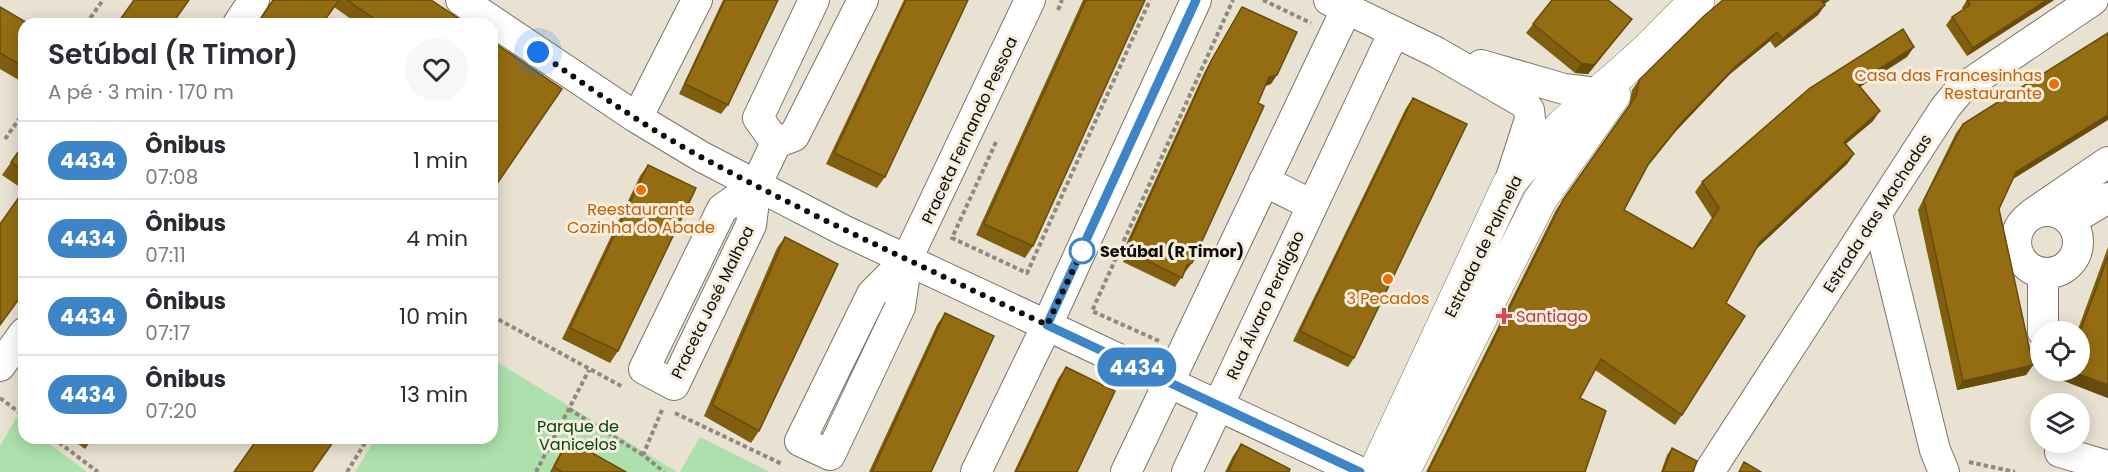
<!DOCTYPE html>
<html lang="pt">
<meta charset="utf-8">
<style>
:root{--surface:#fff;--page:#f7f7f7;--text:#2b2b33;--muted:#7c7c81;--line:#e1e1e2}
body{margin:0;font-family:Poppins,sans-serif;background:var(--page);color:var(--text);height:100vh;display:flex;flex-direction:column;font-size:22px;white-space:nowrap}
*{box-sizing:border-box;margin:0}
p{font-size:20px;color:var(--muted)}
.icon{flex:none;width:33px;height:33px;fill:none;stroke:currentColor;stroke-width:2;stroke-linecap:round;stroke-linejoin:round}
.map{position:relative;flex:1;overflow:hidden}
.side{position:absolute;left:18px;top:18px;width:480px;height:426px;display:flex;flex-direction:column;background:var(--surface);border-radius:18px;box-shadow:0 3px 15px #0003}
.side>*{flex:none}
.badge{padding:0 12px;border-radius:20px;font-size:21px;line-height:39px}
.tools{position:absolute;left:2030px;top:321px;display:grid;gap:12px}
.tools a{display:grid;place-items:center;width:60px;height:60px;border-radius:50%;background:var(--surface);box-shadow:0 3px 15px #0003;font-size:30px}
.you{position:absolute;width:30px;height:30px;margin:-15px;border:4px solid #fff;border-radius:50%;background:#1a73e8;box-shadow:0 0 0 9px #1a73e833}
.map>.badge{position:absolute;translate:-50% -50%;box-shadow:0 0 0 3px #fff}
.round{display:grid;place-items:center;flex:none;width:63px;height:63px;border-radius:32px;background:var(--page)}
.overview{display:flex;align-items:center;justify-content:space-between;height:102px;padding:0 30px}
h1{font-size:28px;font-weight:600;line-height:45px}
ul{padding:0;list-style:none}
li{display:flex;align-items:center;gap:18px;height:78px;padding:0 30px;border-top:2px solid var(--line)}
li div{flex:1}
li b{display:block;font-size:22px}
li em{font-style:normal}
li .badge{min-width:66px;font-weight:700;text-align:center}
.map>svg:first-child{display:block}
</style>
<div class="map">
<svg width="2108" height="472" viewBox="0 0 2108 472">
<rect width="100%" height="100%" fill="#e9e1d1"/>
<!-- green -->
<path fill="#ade0ac" d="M492,359l185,113h-322l21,-34h116z
M16,418l8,6v14h18l45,34h-87v-26z
M700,437l70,35h-90z"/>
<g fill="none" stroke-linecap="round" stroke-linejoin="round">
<defs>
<path id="minor" d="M461,0l176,118 65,39 141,73 517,242
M814,0l-56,118 18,25 18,-7 69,-136
M1329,0l107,52 88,51 5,7 1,9 -20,62
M238,24l16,-24
M1481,65l83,24 33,4
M637,118l60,-118
M1264,181l48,24
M756,185l-34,24 -78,160 30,16 77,-160 5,-40 20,-42
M2016 242a31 31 0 1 1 62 0a31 31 0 1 1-62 0Z
M1877,214l58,236 9,22
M2032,214l76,-52
M2070,221l38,-23
M907,259l-35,35 -72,147 30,14 70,-148 7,-48 123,-259
M2043,332v-59
M0,366l24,-33
M2060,452l48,14
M976,472l71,-147 149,-325
M1126,472l221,-464
M1187,472l207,-440
M1709,472l236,-364 15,-18 133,-90"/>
<path id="tertiary" d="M1375,472l134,-288c37,-49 84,-85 129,-126 21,-18 38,-40 60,-58
M1403,472l137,-272 74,-105"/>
</defs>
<!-- minor casing -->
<use href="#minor" stroke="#7c7567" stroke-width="32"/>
<!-- tertiary casing -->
<use href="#tertiary" stroke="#7c7567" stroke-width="34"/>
<!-- path -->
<path stroke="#8f897e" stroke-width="4" stroke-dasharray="4.5 3" stroke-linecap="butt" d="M1263,0l48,23
M1058,10l4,-10
M86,24l17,-24
M5,139l19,-27
M996,142l-44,96 75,35 123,-273
M492,316l131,71
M1159,341l-67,-30 141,-311
M0,398l24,18
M569,409l74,46
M662,410l-19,45 21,17
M675,413l107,51
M53,438l45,34
M1969,462l46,10
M347,472l21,-34
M536,472l53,-102"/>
<!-- minor -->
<use href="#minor" stroke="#fff" stroke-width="30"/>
<!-- tertiary -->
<use href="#tertiary" stroke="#fff" stroke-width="33"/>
</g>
<!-- wall -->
<path fill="#7f5e0f" d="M273,0h158l36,24h-109l-24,-17z
M723,0h55l-50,105 -7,9 -42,-20z
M904,0h64l-83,177 -8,11 -51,-24z
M1083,0h62l-112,246 -8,12 -49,-23z
M1967,0h87l-87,56 -21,-31 6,-8 11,-7 -1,-2z
M1824,4l1,1 -7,10 -43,33 -5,-7 -40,33 -55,58 -28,35 -23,43 68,39 20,-31 -17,-26 7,-10 205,-125 -47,30 13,34 -27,23 8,10 -7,10 -91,85 -30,54 -44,112 -7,10 -80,-55 -15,28 5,74h-159l130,-262 73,-104 3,-16 7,-10z
M0,7l24,17v59l-24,-14z
M1242,7l29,77 -6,2 -80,186 -10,15 -52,-25 3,-7 -4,-2 83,-182 31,-54z
M1632,19l-44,55 -13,-1 -49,-40 7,-9z
M1413,98l-59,260 -6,9 -55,-26 113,-233z
M1963,124l50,56 -14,29 34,156 -7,10 -69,15 -39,-180 38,-77z
M24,144v148v-102l-22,-15z
M648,165l-30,186 -8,12 -48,-24 78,-163z
M785,237l-26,194 -8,12 -47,-27 73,-168z
M2108,247v151l-49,-19 4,-9h16v-38h-2z
M945,313l-14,159h-62l68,-147z
M1066,367l11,105h-63l44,-93z
M70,438h23l-8,11z
M569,440l57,32h-76l12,-23z
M1241,444l48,28h-64l8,-16z
M1672,448l21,24h-32l6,-17z"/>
<!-- shaded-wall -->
<path fill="#684c0d" d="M1824,0h6l-15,11 7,-10z
M2047,0h7l-87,56 6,-8z
M1825,5l-7,10 -43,33 7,-9z
M1632,19l-44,55 -13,-1 6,-10z
M1777,32l-7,9 -40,33 -55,58 -32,41 39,-51 55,-57z
M1914,47l-7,10 -57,36 7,-10z
M1277,75l-6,9 -9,3 7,-10z
M1880,111l-7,10 -36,30 7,-9z
M2108,115v5l-98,61 6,-9z
M1854,154l-7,10 -94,88 7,-10z
M1192,263l-7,9 -5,2 7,-9z
M2033,365l-7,10 -69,15 6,-9z
M2066,370h2l40,15v13l-49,-19z"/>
<!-- building -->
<path fill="#946d12" stroke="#684c0d" stroke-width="1.5" d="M134,0h55l-17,24h-55z
M273,0h66l-17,24h-65z
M347,0h84l36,24h-85z
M725,0h53l-50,105 -43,-21z
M906,0h62l-83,177 -51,-24z
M1086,0h59l-112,246 -49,-22z
M1552,0h56l24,19 -38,46 -13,-2 -48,-39z
M1723,0h101l-2,1 3,4 -43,34 -5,-7 -40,33 -55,57 -33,41 -25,47 69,39 26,-41 -17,-26 108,-94 93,-59 11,18 -57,36 23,28 -36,31 10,12 -94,88 -34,61 19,13 -63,99 -81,-56 -21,39 26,13 -21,61h-157l135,-272 73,-104 3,-16 65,-64z
M1967,0h80l-74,48 -21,-31 18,-12z
M0,7l29,17h-5v43l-24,-14z
M1242,7l55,25 -20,43 -8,2 -11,26 6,3 -72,157 -5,2 -5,13 -52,-26 3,-6 -4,-3 82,-182z
M2108,33v82l-92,57 -17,37 34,156 -70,16 -39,-181 39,-76z
M492,41l70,48 -70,102z
M1413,98l54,26 -113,234 -54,-27z
M24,144v27l-13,-9z
M648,165l48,23 -78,163 -48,-23z
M24,190v102l-24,33v-101z
M785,237l53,27 -79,167 -47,-26z
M2108,256v129l-40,-15h11v-35z
M945,313l49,23 -63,136h-59z
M1066,367l49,24 -38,81h-61z
M258,438h78l-24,34h-78z
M569,440l57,32h-64l-8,-5z
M1241,444l49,25 -1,3h-61z
M1672,448l25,13 -4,11h-30z
M1744,462l17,10h-22z"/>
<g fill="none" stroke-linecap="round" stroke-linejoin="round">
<defs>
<path id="line" d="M1196,0l-149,325 313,147"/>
</defs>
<!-- line casing -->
<use href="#line" stroke="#fff" stroke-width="14"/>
<!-- line -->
<use href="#line" stroke="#3d85c6" stroke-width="9"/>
<!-- walk -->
<path stroke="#0f0d08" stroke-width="6" stroke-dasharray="0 10.8" d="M538,52c53,37 107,75 165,106 112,60 229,113 344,167l35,-74"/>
</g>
<!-- markers -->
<g fill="#e8710a" stroke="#f6eede" stroke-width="2">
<circle cx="2054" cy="84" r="6"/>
<circle cx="641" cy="190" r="6"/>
<circle cx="1388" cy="279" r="6"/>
</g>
<circle fill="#fff" stroke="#3d85c6" stroke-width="3" cx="1082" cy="251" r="12"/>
<path fill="#e0444e" stroke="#f6eede" stroke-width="2" d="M1501 307h6v6h6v6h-6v6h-6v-6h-6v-6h6z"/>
<g text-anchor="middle" stroke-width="6" stroke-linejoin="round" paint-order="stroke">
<!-- food labels -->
<g font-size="16" fill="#c56008" stroke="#f6eede">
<text x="2042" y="81" text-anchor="end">Casa das Francesinhas<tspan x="2042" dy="18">Restaurante</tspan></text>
<text x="641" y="215">Reestaurante<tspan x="641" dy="18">Cozinha do Abade</tspan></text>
<text x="1388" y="304">3 Pecados</text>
</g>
<!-- street labels -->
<g font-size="16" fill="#0f0d08" stroke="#f6eede">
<text transform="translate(969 130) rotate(-65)" y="6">Praceta Fernando Pessoa</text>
<text transform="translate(1877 213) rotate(-57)" y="6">Estrada das Machadas</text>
<text transform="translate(1483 246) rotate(-64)" y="6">Estrada de Palmela</text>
<text transform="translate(712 302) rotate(-64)" y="6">Praceta José Malhoa</text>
<text transform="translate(1265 305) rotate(-65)" y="6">Rua Álvaro Perdigão</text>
</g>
<!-- stop labels -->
<g font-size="16" font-weight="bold" fill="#0f0d08" stroke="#f6eede" text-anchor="start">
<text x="1100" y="257">Setúbal (R Timor)</text>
</g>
<!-- health labels -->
<g font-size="16" fill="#be3a42" stroke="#f6eede" text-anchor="start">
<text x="1516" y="322">Santiago</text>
</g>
<!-- park labels -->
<g font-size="16" fill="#01480b" stroke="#f6eede">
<text x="578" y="432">Parque de<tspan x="578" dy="18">Vanicelos</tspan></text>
</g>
</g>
</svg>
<div class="tools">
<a><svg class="icon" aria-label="locate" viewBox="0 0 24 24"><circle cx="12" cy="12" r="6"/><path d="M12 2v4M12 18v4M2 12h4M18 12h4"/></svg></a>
<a><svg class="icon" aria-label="layers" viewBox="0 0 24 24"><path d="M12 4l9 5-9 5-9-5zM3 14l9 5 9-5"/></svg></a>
</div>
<div class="you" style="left:538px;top:52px"></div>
<b class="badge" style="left:1137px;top:367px;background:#3d85c6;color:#fff">4434</b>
<section class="side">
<div class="overview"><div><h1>Setúbal (R Timor)</h1><p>A pé · 3 min · 170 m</p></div><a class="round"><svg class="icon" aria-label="heart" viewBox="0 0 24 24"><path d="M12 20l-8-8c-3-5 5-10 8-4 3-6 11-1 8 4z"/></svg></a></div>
<ul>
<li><span class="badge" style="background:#3d85c6;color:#fff">4434</span><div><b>Ônibus</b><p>07:08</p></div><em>1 min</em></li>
<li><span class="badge" style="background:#3d85c6;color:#fff">4434</span><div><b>Ônibus</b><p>07:11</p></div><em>4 min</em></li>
<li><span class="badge" style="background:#3d85c6;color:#fff">4434</span><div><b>Ônibus</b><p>07:17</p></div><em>10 min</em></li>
<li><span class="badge" style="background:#3d85c6;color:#fff">4434</span><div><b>Ônibus</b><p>07:20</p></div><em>13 min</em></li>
</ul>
</section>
</div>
